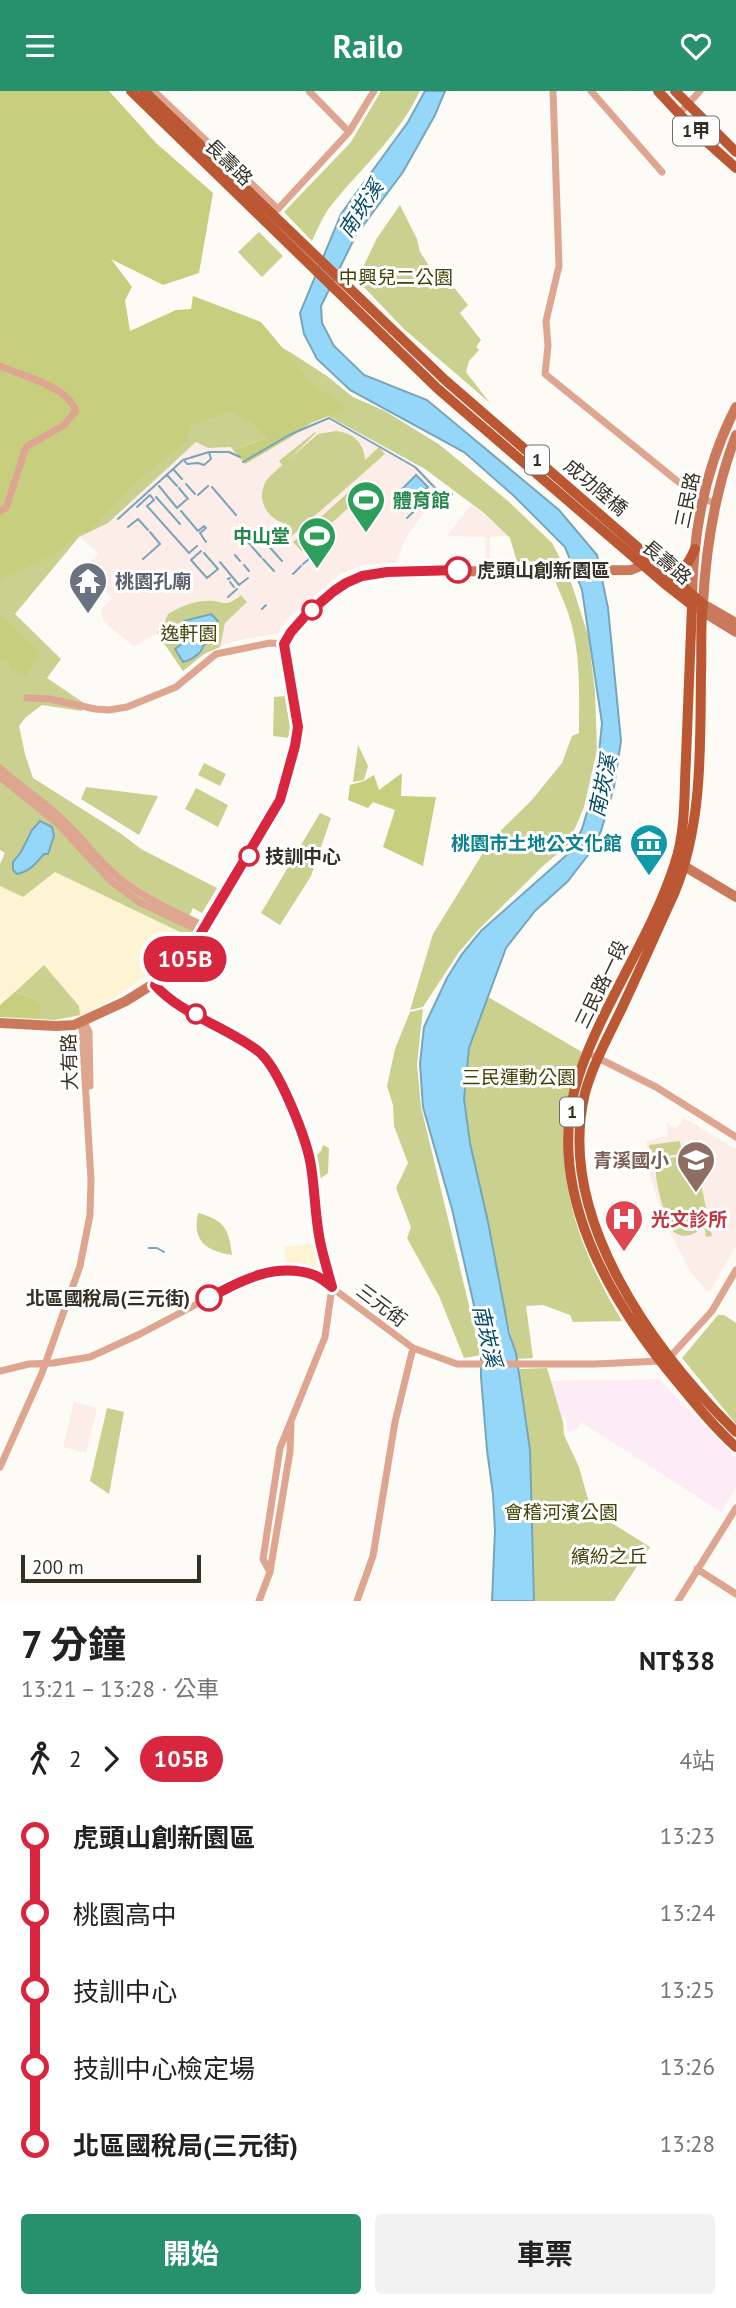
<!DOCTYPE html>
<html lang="zh-TW">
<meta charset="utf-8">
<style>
:root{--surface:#fff;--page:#f2f2f2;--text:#222;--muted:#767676;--accent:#27906d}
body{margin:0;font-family:"PT Sans","Noto Sans TC",sans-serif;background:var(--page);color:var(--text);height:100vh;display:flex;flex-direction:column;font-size:26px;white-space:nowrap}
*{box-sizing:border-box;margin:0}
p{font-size:23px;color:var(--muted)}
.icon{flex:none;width:38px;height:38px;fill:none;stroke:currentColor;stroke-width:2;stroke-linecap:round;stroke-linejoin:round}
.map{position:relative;height:1510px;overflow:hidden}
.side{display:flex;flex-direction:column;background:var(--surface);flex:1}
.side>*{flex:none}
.badge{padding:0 14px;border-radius:23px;font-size:24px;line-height:46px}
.scale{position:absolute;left:21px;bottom:18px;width:180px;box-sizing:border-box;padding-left:7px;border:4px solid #343024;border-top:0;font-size:19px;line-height:24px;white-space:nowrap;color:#343024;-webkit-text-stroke:5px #fff;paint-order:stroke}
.map>.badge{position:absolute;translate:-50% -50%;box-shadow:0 0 0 4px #fff}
.legs{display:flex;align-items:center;gap:10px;height:77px;padding:0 21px;font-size:23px}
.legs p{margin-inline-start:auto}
.head{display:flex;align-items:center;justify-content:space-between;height:119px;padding:0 21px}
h1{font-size:38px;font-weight:700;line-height:52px}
.action{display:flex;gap:14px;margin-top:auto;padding:14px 21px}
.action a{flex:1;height:80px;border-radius:7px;background:var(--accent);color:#fff;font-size:28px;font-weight:700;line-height:80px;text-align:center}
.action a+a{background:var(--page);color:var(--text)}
ul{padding:0 21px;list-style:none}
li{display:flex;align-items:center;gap:24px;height:77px;font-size:26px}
li i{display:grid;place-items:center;width:10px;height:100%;margin:0 9px;background:currentColor}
li i::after{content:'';width:18px;height:18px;margin:-9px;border:5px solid;border-radius:50%;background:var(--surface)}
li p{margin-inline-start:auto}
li:first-child i{background:linear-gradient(#0000 50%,currentColor 0)}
li:last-child i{background:linear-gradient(currentColor 50%,#0000 0)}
header{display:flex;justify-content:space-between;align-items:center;height:91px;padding:0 21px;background:var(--accent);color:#fff;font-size:32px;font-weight:700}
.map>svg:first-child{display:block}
</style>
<header><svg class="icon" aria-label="menu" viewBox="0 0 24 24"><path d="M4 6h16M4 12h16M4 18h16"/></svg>Railo<svg class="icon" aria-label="heart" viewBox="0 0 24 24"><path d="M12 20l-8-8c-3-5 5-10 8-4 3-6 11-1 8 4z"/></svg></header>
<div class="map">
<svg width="736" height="1510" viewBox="0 0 736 1510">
<rect width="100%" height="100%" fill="#fdfbf5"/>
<!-- commercial -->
<path fill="#fdebf6" d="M659,1288l77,79v29l-15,25 -140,-90 -3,6 -10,4 -2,-14 -6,-1 -10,-36z"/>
<!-- built -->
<path fill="#fef4d4" d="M55,781l126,60 -19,25 5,3 -11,9 -41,28 -35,19 -25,4 -55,-3v-131l23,11z
M316,1152l12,35 -11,-8 -30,-4 -3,-19z"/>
<!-- education -->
<path fill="#fdede9" d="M328,325l89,50 24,24 -33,44 -13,29 -31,2 -24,9 -52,44 -11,16 -33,5 -32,10 -29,22 -26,-38 -23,14 -31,-26 -2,-11 11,-12 -30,-26 16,-19 -19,-17 29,-13 88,-81 12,6 23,-1 2,2 57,-17z
M472,413l36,32 -18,1v25h-4l-1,-25 -38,-1z
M684,1027l52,31v97l-26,45h-3l-17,-20 -13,-24 -15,-32 -13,-42 -3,-32 22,-5 -2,-14 10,7z
M74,1311l23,6 -11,45 -23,-6z"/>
<!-- green -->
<path fill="#cad08d" d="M381,0h39c-23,48 -62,79 -93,120 -6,9 -10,20 -15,30l-28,-29 67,-70z
M400,114l17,34 3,13 10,15 22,18 16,20 -8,8 21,27 -5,7 3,3 -10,11 -3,11 24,31 -86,-74 -47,-49 20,-42z
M259,141l24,24 -21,21 -24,-25z
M271,251l19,10 37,24 26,21 32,14 55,34 68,56 44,42 9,17 -44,2 -7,-24 -26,-25 -59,-44 -97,-53 -95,34 -2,-3 -23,1 -12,-6 -88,81 -29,14 -64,77 46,45 -14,19 37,25 -2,8 -40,-6 -16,12 -7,9 6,28 8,24 87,55 21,16 76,39 -15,25 -9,-5 -8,16 10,8 -13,21 -10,10 -10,-7 18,-24 -125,-60 -32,25 -23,-11v-22l5,-11 -5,-3v-493z
M336,340c17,2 28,11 29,29l14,-13 6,7 -100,88 -7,-8 9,-10c-19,-4 -32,-24 -21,-43 4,-6 11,-11 16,-16l-3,-4 36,-29 1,1 -28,27 30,-26z
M351,399l7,9 -57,52 -8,-9z
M554,487l16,1 18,56 7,56 2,59 -13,57 -16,38 -24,20 -65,64 -20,23 -36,55 -13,3 23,-76 58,-94 40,-39 31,-38 10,-27 7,-3c0,-38 2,-78 -9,-114 -4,-14 -11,-28 -16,-41z
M241,504l6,7 -22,21 -5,24 -16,7 -21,17 -26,-38 7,-9 4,-10c9,-6 26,-13 37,-13 18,-2 19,9 36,-6z
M286,605l5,35 -2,7 -16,-2 1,-39z
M358,654l10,21 -4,14 -11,2z
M204,672l22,11 -6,12 -22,-11z
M86,696l72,9 -19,39 -58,-36z
M196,697l32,17 -10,22 -33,-18z
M320,722l11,5 -20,58 -31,49 -19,-12z
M44,874l35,41 1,9 -25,5 -15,-1 -5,-20 -20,-7z
M488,906l94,55c-38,97 -12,183 40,269l-49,1 -3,-7 -27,-10 -17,1 7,52 -16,1 -16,-64 -13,-73 -18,-79 -6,-44 5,-52z
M423,918l-6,55 4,43 60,248 -17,3 -25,-62 -32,-58 4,-11 -15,-39 12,-25 -14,-37 -1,-21 -6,-19 8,-37 15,-37z
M680,1050l2,13 -31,4 -2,-13z
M323,1054l6,3 -1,25 -11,8 -4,-22 8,-8z
M694,1060l18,85 -6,1 -2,-12c-7,9 -20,15 -30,7 -7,-5 -19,-51 -18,-60 1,-6 4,-10 9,-14l12,-1 14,10 -2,-14z
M198,1122c26,7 31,15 34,42 -26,-4 -40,-14 -34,-42z
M718,1224h6l12,8v101l-54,-66z
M547,1277l16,54 1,13 15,32 12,43 59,37 -36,54h-80l-4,-151 -11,-81z
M107,1317l17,4 -15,82 -19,-13z"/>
<!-- forest -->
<path fill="#c7ce7d" d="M0,0h109l47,52 57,50 -14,80 -36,12 -52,-26 21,28 -7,13 5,31 46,-21 15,-1 2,-13 68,26 53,64 34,22 -37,15 -20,14 -46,27 -12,-14 34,-12 -12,-14 -25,-13 -41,15 -1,14 -45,36 -55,56 -11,1 -18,19 -58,27 -1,17z
M0,524l41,38 -16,23 -15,-7v-8l-10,-2z
M402,682l-1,23 35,1 -13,69 -40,-19 12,-37 -22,-8 -5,6 -20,-8 2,-15 14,-4 10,-6 5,15z
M15,901l20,7 6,6 -2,8 1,6 -40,-2v-12z"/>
<!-- water -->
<path fill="#94d7f9" stroke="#77a5b9" stroke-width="2" d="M425,0h20l-10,24 -32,57 -47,63 -35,71 1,17 12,23 30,29 63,25 132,110 38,45 11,53 13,133 -7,46 -13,44 -13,24 -20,26 -33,30 -29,37 -37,100 -5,51 6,44 18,79 21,111 7,20 14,97 4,151h-42l3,-71 -2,-36 -6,-44 -6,-73v-41l-29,-127 -29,-102 -3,-43 4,-37 23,-49 15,-24 19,-23 89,-79 12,-23 14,-47 6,-59 -20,-133 -17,-43 -51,-51 -50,-44 -114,-62 -33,-31 -13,-25 -4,-21 41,-99 67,-92z
M416,384l12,12 -17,16 -11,-12z
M211,523l7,7 -7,11 3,5 -11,9c-1,8 -14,15 -20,16l-8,-13 7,-5 -2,-4 3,-5 -2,-3 3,-11z
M40,730l12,6 2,9 -6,18h-4c-8,9 -13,17 -27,20l-4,-4v-8l8,-10 11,-22z"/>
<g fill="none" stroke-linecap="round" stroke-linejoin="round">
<!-- stream -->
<path stroke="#77a5b9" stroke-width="2" d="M184,369l3,4 11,-1 6,2 7,-6 -2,-7
M243,371l46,-27 40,-17 86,49 22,23 -3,2 18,2
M173,378l9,10
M167,384l10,11
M186,393l9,10
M159,395l18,22 9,-8
M212,396l24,28
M179,397l9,11
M198,404l10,-9
M156,406l24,27
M137,416l13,-12 4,5 -7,6 42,47 8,-7
M181,420l17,20 6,-5 2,2 -6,5 6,9
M407,427l27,-26
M118,428l65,-59 26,-8h20l11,5
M128,436l10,-8 10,11
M257,442l25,28
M255,444l-8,6 14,16
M201,460l-10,9 16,18 11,-9 -14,-16
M235,464l5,6
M143,468l17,-15 -10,-12
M263,468l11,12
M220,471l19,23 9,-7
M303,473l22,-18
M244,474l5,6
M293,483l8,-8
M228,488l2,-1
M230,491l4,5
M228,506l9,-8
M262,518l4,-4
M149,1157h8l7,4"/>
<!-- street -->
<path stroke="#dea591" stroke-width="7" d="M154,0l124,118 71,-77 25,-41
M309,0l40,41
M553,0l6,175 -13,55 2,25 -3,28 152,123 18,6
M591,0l71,81
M679,23l21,-23
M0,275c23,10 67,20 76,45l-12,14 -38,22 -20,61 -6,3
M27,607l23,1 45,10 14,1 18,-3 49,-20 40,-33 54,-11 14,1
M0,677c20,19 43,32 62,51 20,18 35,41 56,58 26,22 58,35 88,50
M0,686l58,47 54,58 27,20 64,30
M155,894l6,7 31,20 66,39 9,10 16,29 23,56 5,19 9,77 12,45 -7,50 -45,111 -17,111 7,13
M84,931l5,10 1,54
M594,965l62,31 80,50
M0,1280l29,-7 24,-1 37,-6 50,-23 97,-51 41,-13 37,5 98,73 44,16h138l65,-3 9,-3 43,-47 24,-41
M0,1376l42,-94 38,-107 10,-51 1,-35 -9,-151 2,-7
M697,1478l39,25
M259,1510l11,-29 20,-120 1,-28
M357,1510l16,-45 22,-134 18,-74
M678,1510l58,-93"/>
<!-- secondary -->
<path stroke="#cb795d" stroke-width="10" d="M736,316c-31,60 -44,130 -44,198l44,27
M736,344c-21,55 -30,110 -33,169l33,19
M679,772l57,34
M0,932l56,3 18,-1 52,-24 40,-25 22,-21 92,-155c7,-23 18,-49 18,-73 0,-26 -12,-53 -13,-79 -1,-18 45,-56 61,-65 12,-7 26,-9 41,-11l244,-2 12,-5 5,-5"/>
<!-- primary -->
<path stroke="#bc5733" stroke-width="10" d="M131,0l307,298 227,195 27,21c-2,51 -4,102 -6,153 -2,34 0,73 -11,105 -23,73 -72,140 -96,212 -38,112 31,227 100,309 18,22 36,44 57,63
M144,0l301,289 258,224c-3,22 -1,46 -2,69 -1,75 2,151 -27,221 -18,39 -35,78 -53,116 -13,27 -28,54 -36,83 -30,124 68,257 151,339
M658,0l41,44 37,33
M675,0l61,61
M667,480c16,4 22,-9 28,-22"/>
</g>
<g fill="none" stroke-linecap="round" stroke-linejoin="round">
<defs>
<path id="line-1" d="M209,1207c32,-18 67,-36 105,-23 6,2 13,8 18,12 -4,-15 -9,-31 -12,-46 -5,-25 -5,-50 -9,-75 -4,-26 -32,-99 -53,-115 -31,-24 -78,-37 -103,-66l33,-30 92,-155 15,-54 3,-19 -14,-83 7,-12 15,-17 28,-24 12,-8 16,-7 25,-4 71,-2"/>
</defs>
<!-- line-1 casing -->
<use href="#line-1" stroke="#fff" stroke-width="16"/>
<!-- line-1 -->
<use href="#line-1" stroke="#d7263d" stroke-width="10"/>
</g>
<!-- icons -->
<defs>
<symbol id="stadium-pin" viewBox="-11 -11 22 30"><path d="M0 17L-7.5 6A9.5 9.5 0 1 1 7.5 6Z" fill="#2e9e5b" stroke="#fff"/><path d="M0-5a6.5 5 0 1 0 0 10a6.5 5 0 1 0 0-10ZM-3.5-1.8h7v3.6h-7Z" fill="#fff"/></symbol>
<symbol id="temple-pin" viewBox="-11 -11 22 30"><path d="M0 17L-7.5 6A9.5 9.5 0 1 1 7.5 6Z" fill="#6b7280" stroke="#fff"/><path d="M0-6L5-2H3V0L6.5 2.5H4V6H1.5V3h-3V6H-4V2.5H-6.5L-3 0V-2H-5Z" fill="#fff"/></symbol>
<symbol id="museum-pin" viewBox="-11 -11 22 30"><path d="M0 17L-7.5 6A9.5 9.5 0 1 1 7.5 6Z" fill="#0f9aa8" stroke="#fff"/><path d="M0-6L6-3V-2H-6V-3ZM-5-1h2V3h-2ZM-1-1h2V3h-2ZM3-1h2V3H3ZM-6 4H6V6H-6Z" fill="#fff"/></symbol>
<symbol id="school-pin" viewBox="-11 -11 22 30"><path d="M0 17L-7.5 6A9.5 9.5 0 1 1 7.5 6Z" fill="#8d6e63" stroke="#fff"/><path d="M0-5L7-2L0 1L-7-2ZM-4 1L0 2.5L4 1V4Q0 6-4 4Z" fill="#fff"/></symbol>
<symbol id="hospital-pin" viewBox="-11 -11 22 30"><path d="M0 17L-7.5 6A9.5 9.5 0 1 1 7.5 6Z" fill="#e0444e" stroke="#fff"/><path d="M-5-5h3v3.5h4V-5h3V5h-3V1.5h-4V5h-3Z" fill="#fff"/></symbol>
</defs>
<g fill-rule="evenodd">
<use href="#stadium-pin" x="344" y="387" width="44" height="60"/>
<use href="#stadium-pin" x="295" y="423" width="44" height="60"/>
<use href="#temple-pin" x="66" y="468" width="44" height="60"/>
<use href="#museum-pin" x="627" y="730" width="44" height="60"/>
<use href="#school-pin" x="674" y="1047" width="44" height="60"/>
<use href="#hospital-pin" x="602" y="1106" width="44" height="60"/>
</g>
<!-- markers -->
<g fill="#fff" stroke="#d7263d" stroke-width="3.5">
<circle cx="458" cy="479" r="12"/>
<circle cx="312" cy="519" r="9"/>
<circle cx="249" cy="765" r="9"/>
<circle cx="196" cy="923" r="9"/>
<circle cx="209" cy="1207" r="12"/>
</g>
<g text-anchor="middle" stroke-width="6" stroke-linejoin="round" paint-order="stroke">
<!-- shield labels -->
<g fill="#fff" stroke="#716e66" stroke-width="2">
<rect x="673" y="25.5" width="46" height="29" rx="5"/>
<rect x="525" y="354.5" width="24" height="29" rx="5"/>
<rect x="560" y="1006.5" width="24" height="29" rx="5"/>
</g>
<g font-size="18" font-weight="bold" fill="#343024">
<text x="696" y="46">1甲</text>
<text x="537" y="375">1</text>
<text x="572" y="1027">1</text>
</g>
<!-- street labels -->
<g font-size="19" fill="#343024" stroke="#fff">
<text transform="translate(229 71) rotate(44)" y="7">長壽路</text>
<text transform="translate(596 396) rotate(40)" y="7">成功陸橋</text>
<text transform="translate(687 409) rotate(-78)" y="7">三民路</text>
<text transform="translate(667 471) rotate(40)" y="7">長壽路</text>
<text transform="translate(601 893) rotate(-64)" y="7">三民路一段</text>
<text transform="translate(69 971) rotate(-92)" y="7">大有路</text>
<text transform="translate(382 1214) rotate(37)" y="7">三元街</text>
</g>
<!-- park labels -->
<g font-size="19" fill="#404303" stroke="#fff">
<text x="396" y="193">中興兒二公園</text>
<text x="189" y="549">逸軒園</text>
<text x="519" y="993">三民運動公園</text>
<text x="561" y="1428">會稽河濱公園</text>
<text x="609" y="1472">繽紛之丘</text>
</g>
<!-- leisure labels -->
<g font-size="19" font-weight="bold" fill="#27864d" stroke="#fff" text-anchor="start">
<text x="393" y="416">體育館</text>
<text x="290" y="452" text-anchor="end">中山堂</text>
</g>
<!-- stop labels -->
<g font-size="19" font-weight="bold" fill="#343024" stroke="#fff" text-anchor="start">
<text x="477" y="486">虎頭山創新園區</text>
<text x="265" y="772">技訓中心</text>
<text x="190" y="1214" text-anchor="end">北區國稅局(三元街)</text>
</g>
<!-- worship labels -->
<g font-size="19" font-weight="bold" fill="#5b616d" stroke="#fff" text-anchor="start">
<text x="115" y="497">桃園孔廟</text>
</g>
<!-- culture labels -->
<g font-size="19" font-weight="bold" fill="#0d838f" stroke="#fff" text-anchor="end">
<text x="622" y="759">桃園市土地公文化館</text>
</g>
<!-- education labels -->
<g font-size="19" font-weight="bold" fill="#785e54" stroke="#fff" text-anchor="end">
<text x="669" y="1076">青溪國小</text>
</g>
<!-- health labels -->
<g font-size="19" font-weight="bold" fill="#be3a42" stroke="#fff" text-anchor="start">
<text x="651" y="1135">光文診所</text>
</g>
<!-- water labels -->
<g font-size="21" font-style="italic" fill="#004c68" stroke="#fff">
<text transform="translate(361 118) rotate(-57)" y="7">南崁溪</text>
<text transform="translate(603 695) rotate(-78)" y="7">南崁溪</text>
<text transform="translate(487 1245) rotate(77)" y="7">南崁溪</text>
</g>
</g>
</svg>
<div class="scale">200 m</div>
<b class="badge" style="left:185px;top:868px;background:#d7263d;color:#fff">105B</b>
</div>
<section class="side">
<div class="head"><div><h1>7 分鐘</h1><p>13:21 – 13:28 · 公車</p></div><b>NT$38</b></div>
<div class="legs"><svg class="icon" aria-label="walk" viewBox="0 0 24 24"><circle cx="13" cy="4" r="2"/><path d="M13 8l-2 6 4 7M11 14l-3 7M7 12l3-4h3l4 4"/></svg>2<svg class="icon" aria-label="forward" viewBox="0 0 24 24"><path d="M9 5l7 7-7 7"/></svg><b class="badge" style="background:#d7263d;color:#fff">105B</b><p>4站</p></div>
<ul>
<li><i style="color:#d7263d"></i><b>虎頭山創新園區</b><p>13:23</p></li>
<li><i style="color:#d7263d"></i><span>桃園高中</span><p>13:24</p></li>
<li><i style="color:#d7263d"></i><span>技訓中心</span><p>13:25</p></li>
<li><i style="color:#d7263d"></i><span>技訓中心檢定場</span><p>13:26</p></li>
<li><i style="color:#d7263d"></i><b>北區國稅局(三元街)</b><p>13:28</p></li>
</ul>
<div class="action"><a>開始</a><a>車票</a></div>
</section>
